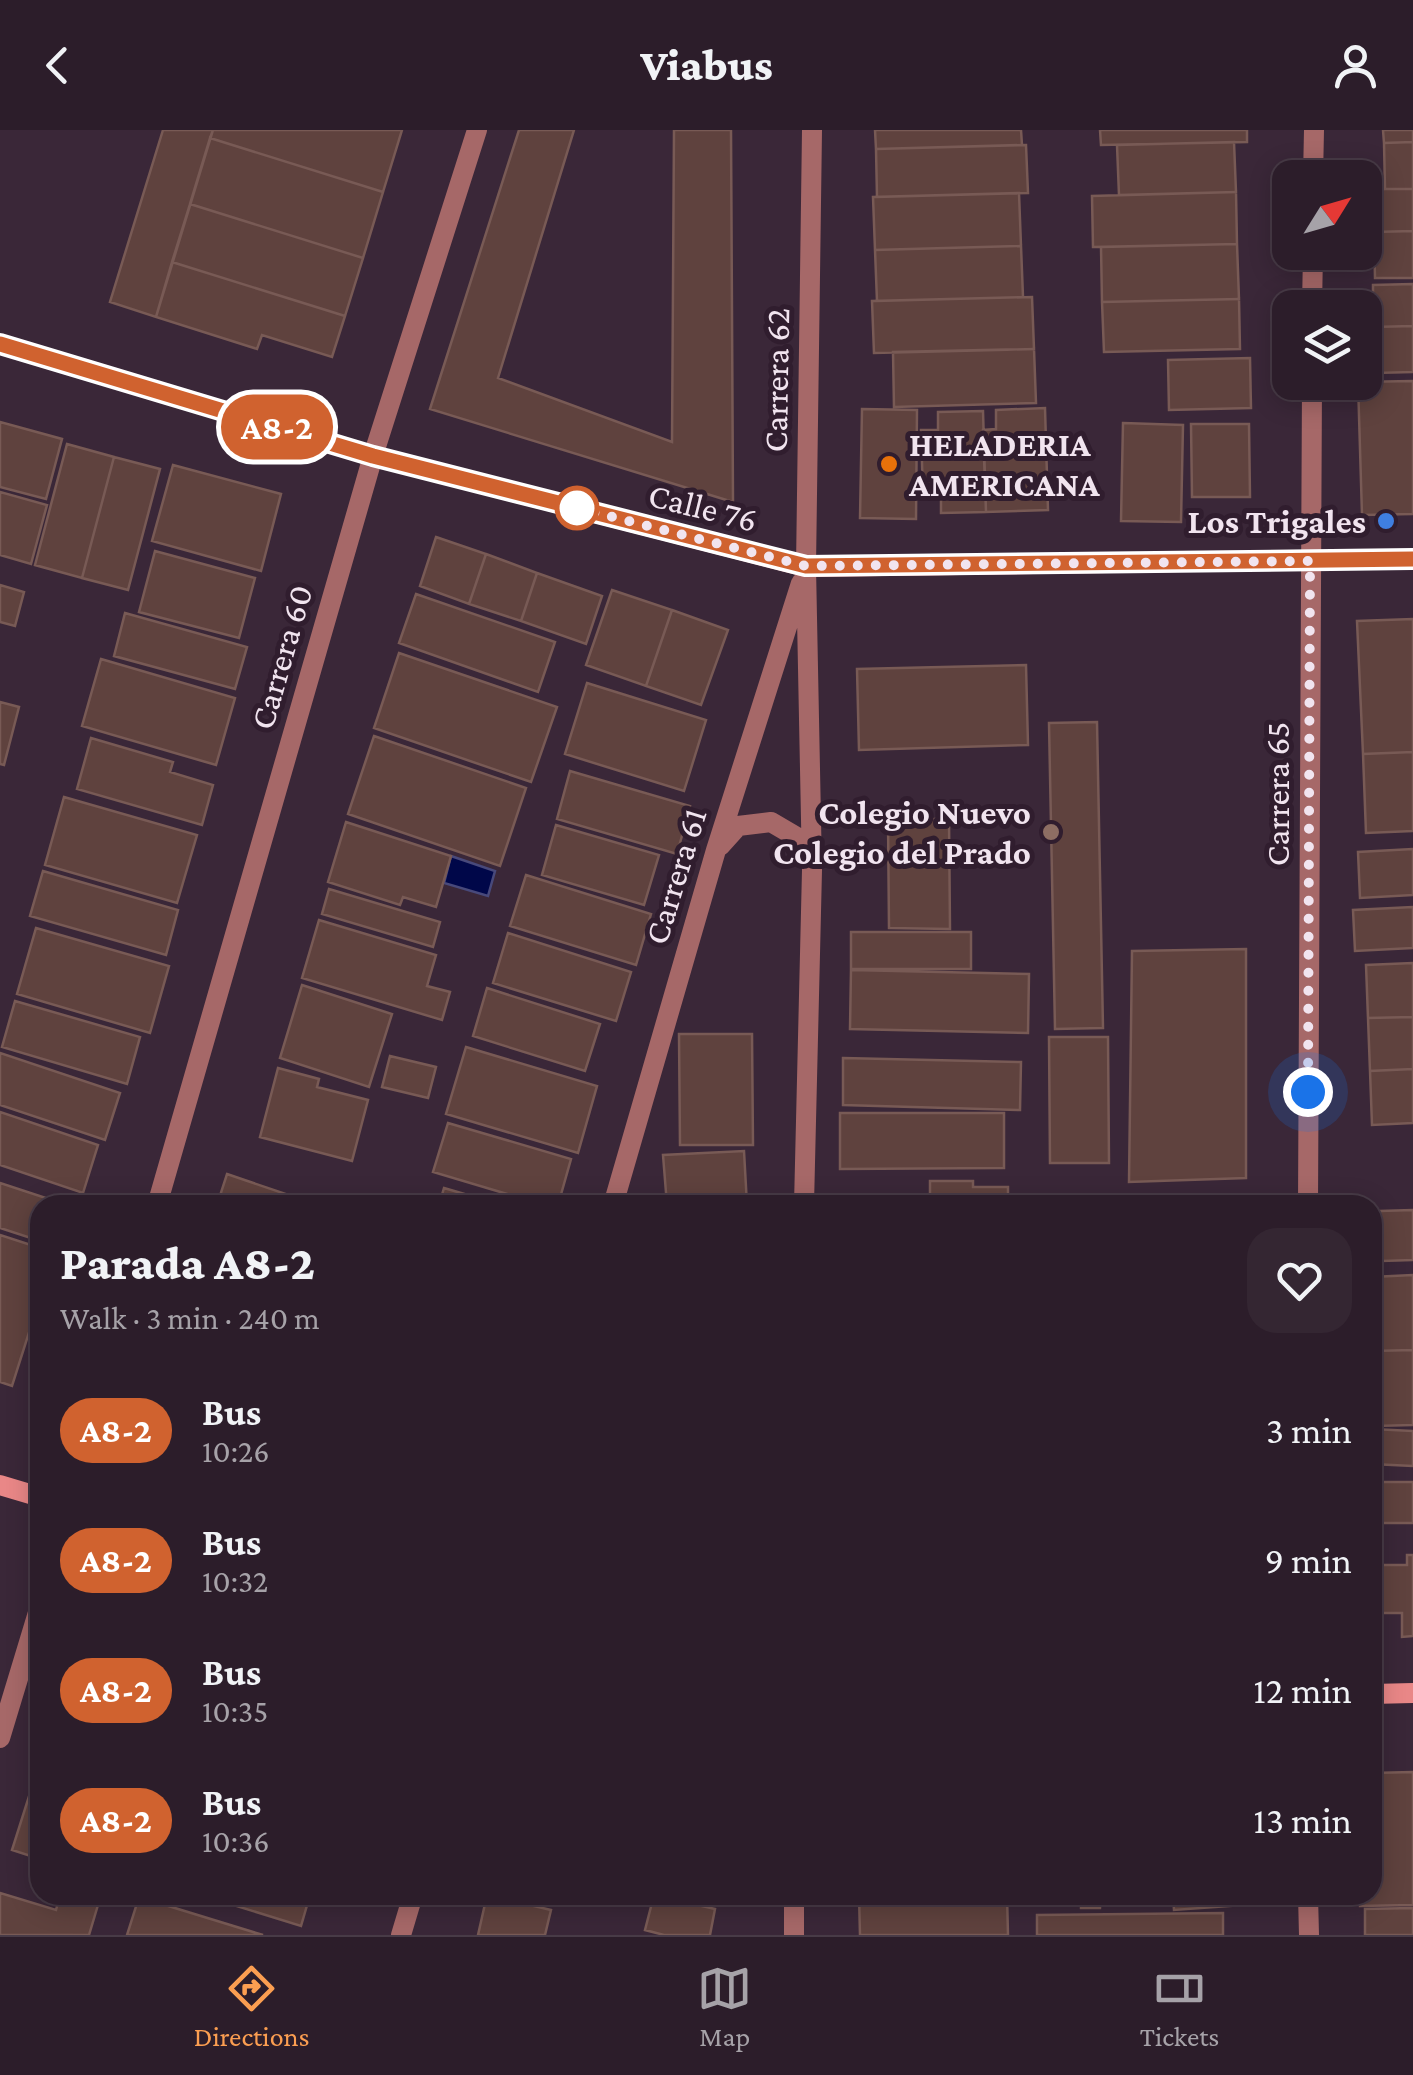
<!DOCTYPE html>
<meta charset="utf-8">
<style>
:root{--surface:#2c1d2a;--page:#342632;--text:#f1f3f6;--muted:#a6a2a8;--line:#483b47;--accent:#fb9e51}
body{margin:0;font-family:"Crimson Pro",serif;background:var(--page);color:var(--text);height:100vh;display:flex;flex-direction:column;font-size:38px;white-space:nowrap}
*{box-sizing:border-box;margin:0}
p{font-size:32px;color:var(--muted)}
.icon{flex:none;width:55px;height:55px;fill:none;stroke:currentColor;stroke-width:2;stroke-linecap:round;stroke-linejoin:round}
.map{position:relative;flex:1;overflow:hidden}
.side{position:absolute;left:30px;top:1065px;width:1352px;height:710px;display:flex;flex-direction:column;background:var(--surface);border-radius:30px;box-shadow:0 5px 25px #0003,0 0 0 2px var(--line)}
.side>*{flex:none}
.badge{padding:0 20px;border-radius:32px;font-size:35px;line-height:65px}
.needle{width:65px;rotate:53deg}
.controls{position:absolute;left:1272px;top:30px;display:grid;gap:20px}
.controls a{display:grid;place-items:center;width:110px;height:110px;border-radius:20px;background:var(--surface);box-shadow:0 5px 25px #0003,0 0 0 2px var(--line);font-size:50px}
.you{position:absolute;width:50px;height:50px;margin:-25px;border:8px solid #fff;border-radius:50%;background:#1a73e8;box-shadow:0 0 0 15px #1a73e833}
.map>.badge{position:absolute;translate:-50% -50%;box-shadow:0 0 0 5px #fff}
.round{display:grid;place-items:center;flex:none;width:105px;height:105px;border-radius:30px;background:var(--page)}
.summary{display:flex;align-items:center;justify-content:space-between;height:170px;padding:0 30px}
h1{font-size:48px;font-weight:800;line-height:75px}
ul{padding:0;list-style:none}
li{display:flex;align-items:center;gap:30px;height:130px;padding:0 30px}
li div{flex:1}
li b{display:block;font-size:38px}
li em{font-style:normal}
li .badge{min-width:110px;font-weight:700;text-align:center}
header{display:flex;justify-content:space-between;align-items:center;height:130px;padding:0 30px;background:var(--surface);font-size:45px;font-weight:800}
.menu{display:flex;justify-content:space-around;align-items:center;height:140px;border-top:2px solid var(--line);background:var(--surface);font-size:28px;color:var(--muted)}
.menu a{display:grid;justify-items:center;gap:5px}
.menu .active{color:var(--accent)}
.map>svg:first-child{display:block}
</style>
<header><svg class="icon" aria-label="back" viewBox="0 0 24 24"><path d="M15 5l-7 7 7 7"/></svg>Viabus<svg class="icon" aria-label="person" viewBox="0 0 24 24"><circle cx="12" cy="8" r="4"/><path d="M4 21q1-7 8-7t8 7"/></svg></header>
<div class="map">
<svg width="1413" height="1805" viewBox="0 0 1413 1805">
<rect width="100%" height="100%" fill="#3a2738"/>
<!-- water -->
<path fill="#000749" stroke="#48497b" stroke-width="2.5" d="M451,726l44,15 -7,25 -44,-13z"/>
<!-- building -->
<path fill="#5f423e" stroke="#785a55" stroke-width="2.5" d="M163,0h50l-57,187 -46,-15z
M213,0h189l-19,62 -173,-54z
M519,0h55l-76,248 174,64 2,-312h57l2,372 -303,-93z
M875,0h146l1,15 -146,4z
M1100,0h147v12l-146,3z
M1383,0h30v12l-29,1z
M210,8l173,54 -20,66 -173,-54z
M1234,12l2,50 -117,3 -2,-50z
M1413,12v47h-28l-1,-46z
M1026,15l2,48 -151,4 -1,-48z
M1385,59h28v42l-39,1 -1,-42z
M1236,62l1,52 -144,3 -1,-51z
M1019,63l2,53 -146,4 -2,-53z
M190,74l173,54 -18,58 -173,-54z
M1413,101v47h-38l-1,-46z
M1237,114l2,55 -137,3 -1,-55z
M1021,116l2,51 -146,4 -2,-51z
M172,132l173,54 -13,41 -70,-22 -5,14 -101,-32z
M1413,154v42l-40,1v-42z
M1032,167l2,52 -160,4 -2,-52z
M1239,169l1,50 -136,3 -2,-50z
M1413,196v46l-38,1 -2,-46z
M1034,219l2,54 -142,4 -1,-55z
M1250,228l1,50 -82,2 -1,-50z
M1413,251v133l-51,1 -4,-133z
M1045,278l3,102 -62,2 -3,-82 13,-1v-19z
M862,279l55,1 -1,109 -56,-1z
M983,281l3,101 -45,1v-17h-18l-2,-66h17v-18z
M0,292l62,17 -16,60 -46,-12z
M1123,293l60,2 -2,97 -60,-1z
M1191,294h58l1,73h-58z
M67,314l47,13 -32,121 -47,-13z
M114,327l46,12 -32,121 -46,-12z
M173,335l108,29 -20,77 -109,-30z
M0,362l47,13 -16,59 -31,-9z
M436,407l50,17 -17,50 -49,-18z
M155,421l100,27 -16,60 -100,-26z
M486,424l51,19 -16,48 -52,-17z
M537,443l65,23 -16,48 -65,-23z
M0,455l24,7 -9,34 -15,-4z
M612,460l60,20 -26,76 -60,-21z
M416,464l139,48 -17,50 -139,-49z
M672,480l56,20 -27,75 -55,-19z
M125,483l122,34 -12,42 -121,-33z
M1413,489v133l-50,2 -6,-133z
M399,523l158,54 -26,75 -157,-54z
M101,529l134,39 -19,67 -134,-39z
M1026,535l2,80 -169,5 -2,-81z
M587,553l119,37 -22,71 -119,-37z
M0,572l19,5 -15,58 -4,-1z
M1097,592l6,306 -48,1 -6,-306z
M374,606l152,52 -26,78 -152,-52z
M91,608l82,24 -3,10 43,13 -11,40 -125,-36z
M1413,622v79l-47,2 -3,-79z
M570,641l120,35 -13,48 -120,-35z
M64,667l133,38 -20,68 -132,-38z
M888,689h61l1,110 -61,-1z
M346,692l105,34 -15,51 -33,-10 -3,8 -72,-23z
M556,695l103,30 -15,50 -102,-30z
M1413,719v46l-53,3 -2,-46z
M43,741l135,39 -12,45 -136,-39z
M526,745l125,39 -15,51 -126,-39z
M329,759l111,33 -7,25 -111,-33z
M1413,777v41l-58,3 -2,-41z
M319,790l117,35 -9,31 23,6 -8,28 -140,-42z
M36,798l133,38 -19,67 -133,-39z
M851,802h120v37h-120z
M508,803l123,39 -15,49 -123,-38z
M1246,819v229l-117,4 3,-231z
M1413,833v54l-45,1 -2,-53z
M851,840l178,4 -1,59 -178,-4z
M302,855l90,29 -23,73 -89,-29z
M487,858l113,36 -15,47 -112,-35z
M15,871l125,36 -13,47 -125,-37z
M1413,887v52l-43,2 -2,-53z
M679,904h73l1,111h-73z
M1049,907h59l1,126h-59z
M466,917l131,39 -19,67 -132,-39z
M0,923l120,40 -15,47 -105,-35z
M390,926l46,11 -8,31 -46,-11z
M843,928l178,4 -1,48 -177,-5z
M278,938l41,11 -2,8 51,13 -16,61 -92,-24z
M1413,939v54l-41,2 -2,-54z
M0,982l98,33 -15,48 -83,-28z
M840,983h164v55l-164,1z
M448,993l123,36 -13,46h-14l-111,-33z
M744,1021l3,54h-80l-4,-50z
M227,1044l91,31h-101z
M930,1051h43v6h35v18h-157v-4l79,1z
M0,1053l67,22h-27v36l-40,-13z
M444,1058l58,17h-63z
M1413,1080v50l-31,1 -2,-50z
M0,1105l40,13v50l-28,88 -12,-4z
M1413,1145v75l-41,1v-74z
M1413,1220v75l-38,1 -3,-75z
M1372,1299l41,2v35l-41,-2z
M1372,1352h41v41h-41z
M1407,1425h6v81l-11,1v-24h-30v-48h35z
M37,1641l3,1v87l-28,-9z
M1413,1642v133l-53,1v-11h12v-122z
M0,1763l56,17 4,-15 38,10 -9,30h-89z
M201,1765h109l-9,31z
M487,1765l64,15 -6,25h-67z
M654,1765l61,14 -5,26h-46l-19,-5z
M859,1765h148l1,40h-148z
M1081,1765h20l-1,13h-19z
M1173,1765h82l1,9 -82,6z
M139,1767l124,38h-136z
M1413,1778v27h-48v-26z
M1223,1783v22h-186v-20z"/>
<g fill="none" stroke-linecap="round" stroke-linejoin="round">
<!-- street -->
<path stroke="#a66868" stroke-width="20" d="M1313,48l1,-48
M1312,178l1,-56
M720,716l18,-20 33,-4 29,17 8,20
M157,1075l216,-749 104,-326
M613,1075l103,-355 85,-267
M804,1075l8,-335 -6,-303 6,-437
M1308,1075l4,-823
M0,1608l40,-132
M794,1765v40
M1308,1765l1,40
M401,1805l12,-40"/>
<!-- secondary -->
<path stroke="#e98787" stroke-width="20" d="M0,214l373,112 433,111 607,-8
M0,1355l40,12
M1372,1564l41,-1"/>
</g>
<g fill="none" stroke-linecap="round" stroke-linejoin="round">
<defs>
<path id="line" d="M0,214l373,112 433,110 607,-7"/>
</defs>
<!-- line casing -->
<use href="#line" stroke="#fff" stroke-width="22"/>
<!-- line -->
<use href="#line" stroke="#d0622f" stroke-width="15"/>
<!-- walk -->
<path stroke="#f1e4ef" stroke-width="10" stroke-dasharray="0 18" d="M577,378l229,58 504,-5 -2,531"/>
</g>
<!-- markers -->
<circle fill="#e8710a" stroke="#301d2e" stroke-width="4" cx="889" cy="334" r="10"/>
<circle fill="#fff" stroke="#d0622f" stroke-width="5" cx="577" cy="378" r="20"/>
<circle fill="#3f7fe0" stroke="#301d2e" stroke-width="4" cx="1386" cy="391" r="10"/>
<circle fill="#8d6e63" stroke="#301d2e" stroke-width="4" cx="1051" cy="702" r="10"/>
<g text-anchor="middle" stroke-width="10" stroke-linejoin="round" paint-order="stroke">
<!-- street labels -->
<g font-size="35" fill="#f1e4ef" stroke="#301d2e">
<text transform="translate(776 250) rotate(-89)" y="12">Carrera 62</text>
<text transform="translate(703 377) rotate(14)" y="12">Calle 76</text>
<text transform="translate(281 527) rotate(-74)" y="12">Carrera 60</text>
<text transform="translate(1277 664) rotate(-90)" y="12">Carrera 65</text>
<text transform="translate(675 746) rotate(-73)" y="12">Carrera 61</text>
</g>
<!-- poi labels -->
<g font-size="35" font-weight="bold" fill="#f1e4ef" stroke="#301d2e" text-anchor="end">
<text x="909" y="326" text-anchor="start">HELADERIA<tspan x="909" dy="40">AMERICANA</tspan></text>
<text x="1366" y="403">Los Trigales</text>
<text x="1031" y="694">Colegio Nuevo<tspan x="1031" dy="40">Colegio del Prado</tspan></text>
</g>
</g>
</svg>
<div class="controls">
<a><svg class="needle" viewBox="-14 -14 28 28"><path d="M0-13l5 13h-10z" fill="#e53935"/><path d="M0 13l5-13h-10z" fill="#a6a2a8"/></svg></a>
<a><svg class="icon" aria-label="layers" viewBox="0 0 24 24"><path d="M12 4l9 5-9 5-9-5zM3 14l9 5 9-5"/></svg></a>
</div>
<div class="you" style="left:1308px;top:962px"></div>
<b class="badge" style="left:277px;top:297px;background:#d0622f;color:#fff">A8-2</b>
<section class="side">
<div class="summary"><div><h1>Parada A8-2</h1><p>Walk · 3 min · 240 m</p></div><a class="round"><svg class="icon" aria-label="heart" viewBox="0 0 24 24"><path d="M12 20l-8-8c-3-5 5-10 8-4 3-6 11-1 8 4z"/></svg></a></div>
<ul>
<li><span class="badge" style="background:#d0622f;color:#fff">A8-2</span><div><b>Bus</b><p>10:26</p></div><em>3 min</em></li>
<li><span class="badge" style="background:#d0622f;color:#fff">A8-2</span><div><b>Bus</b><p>10:32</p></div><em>9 min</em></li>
<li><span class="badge" style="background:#d0622f;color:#fff">A8-2</span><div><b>Bus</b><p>10:35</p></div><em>12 min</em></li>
<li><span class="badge" style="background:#d0622f;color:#fff">A8-2</span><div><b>Bus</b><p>10:36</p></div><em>13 min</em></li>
</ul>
</section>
</div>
<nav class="menu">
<a class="active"><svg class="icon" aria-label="directions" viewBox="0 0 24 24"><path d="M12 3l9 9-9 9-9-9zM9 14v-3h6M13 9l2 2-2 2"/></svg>Directions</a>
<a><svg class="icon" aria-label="map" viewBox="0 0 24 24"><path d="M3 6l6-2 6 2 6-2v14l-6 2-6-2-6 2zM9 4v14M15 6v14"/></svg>Map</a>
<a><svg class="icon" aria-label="tickets" viewBox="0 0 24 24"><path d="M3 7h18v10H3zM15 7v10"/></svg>Tickets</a>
</nav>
